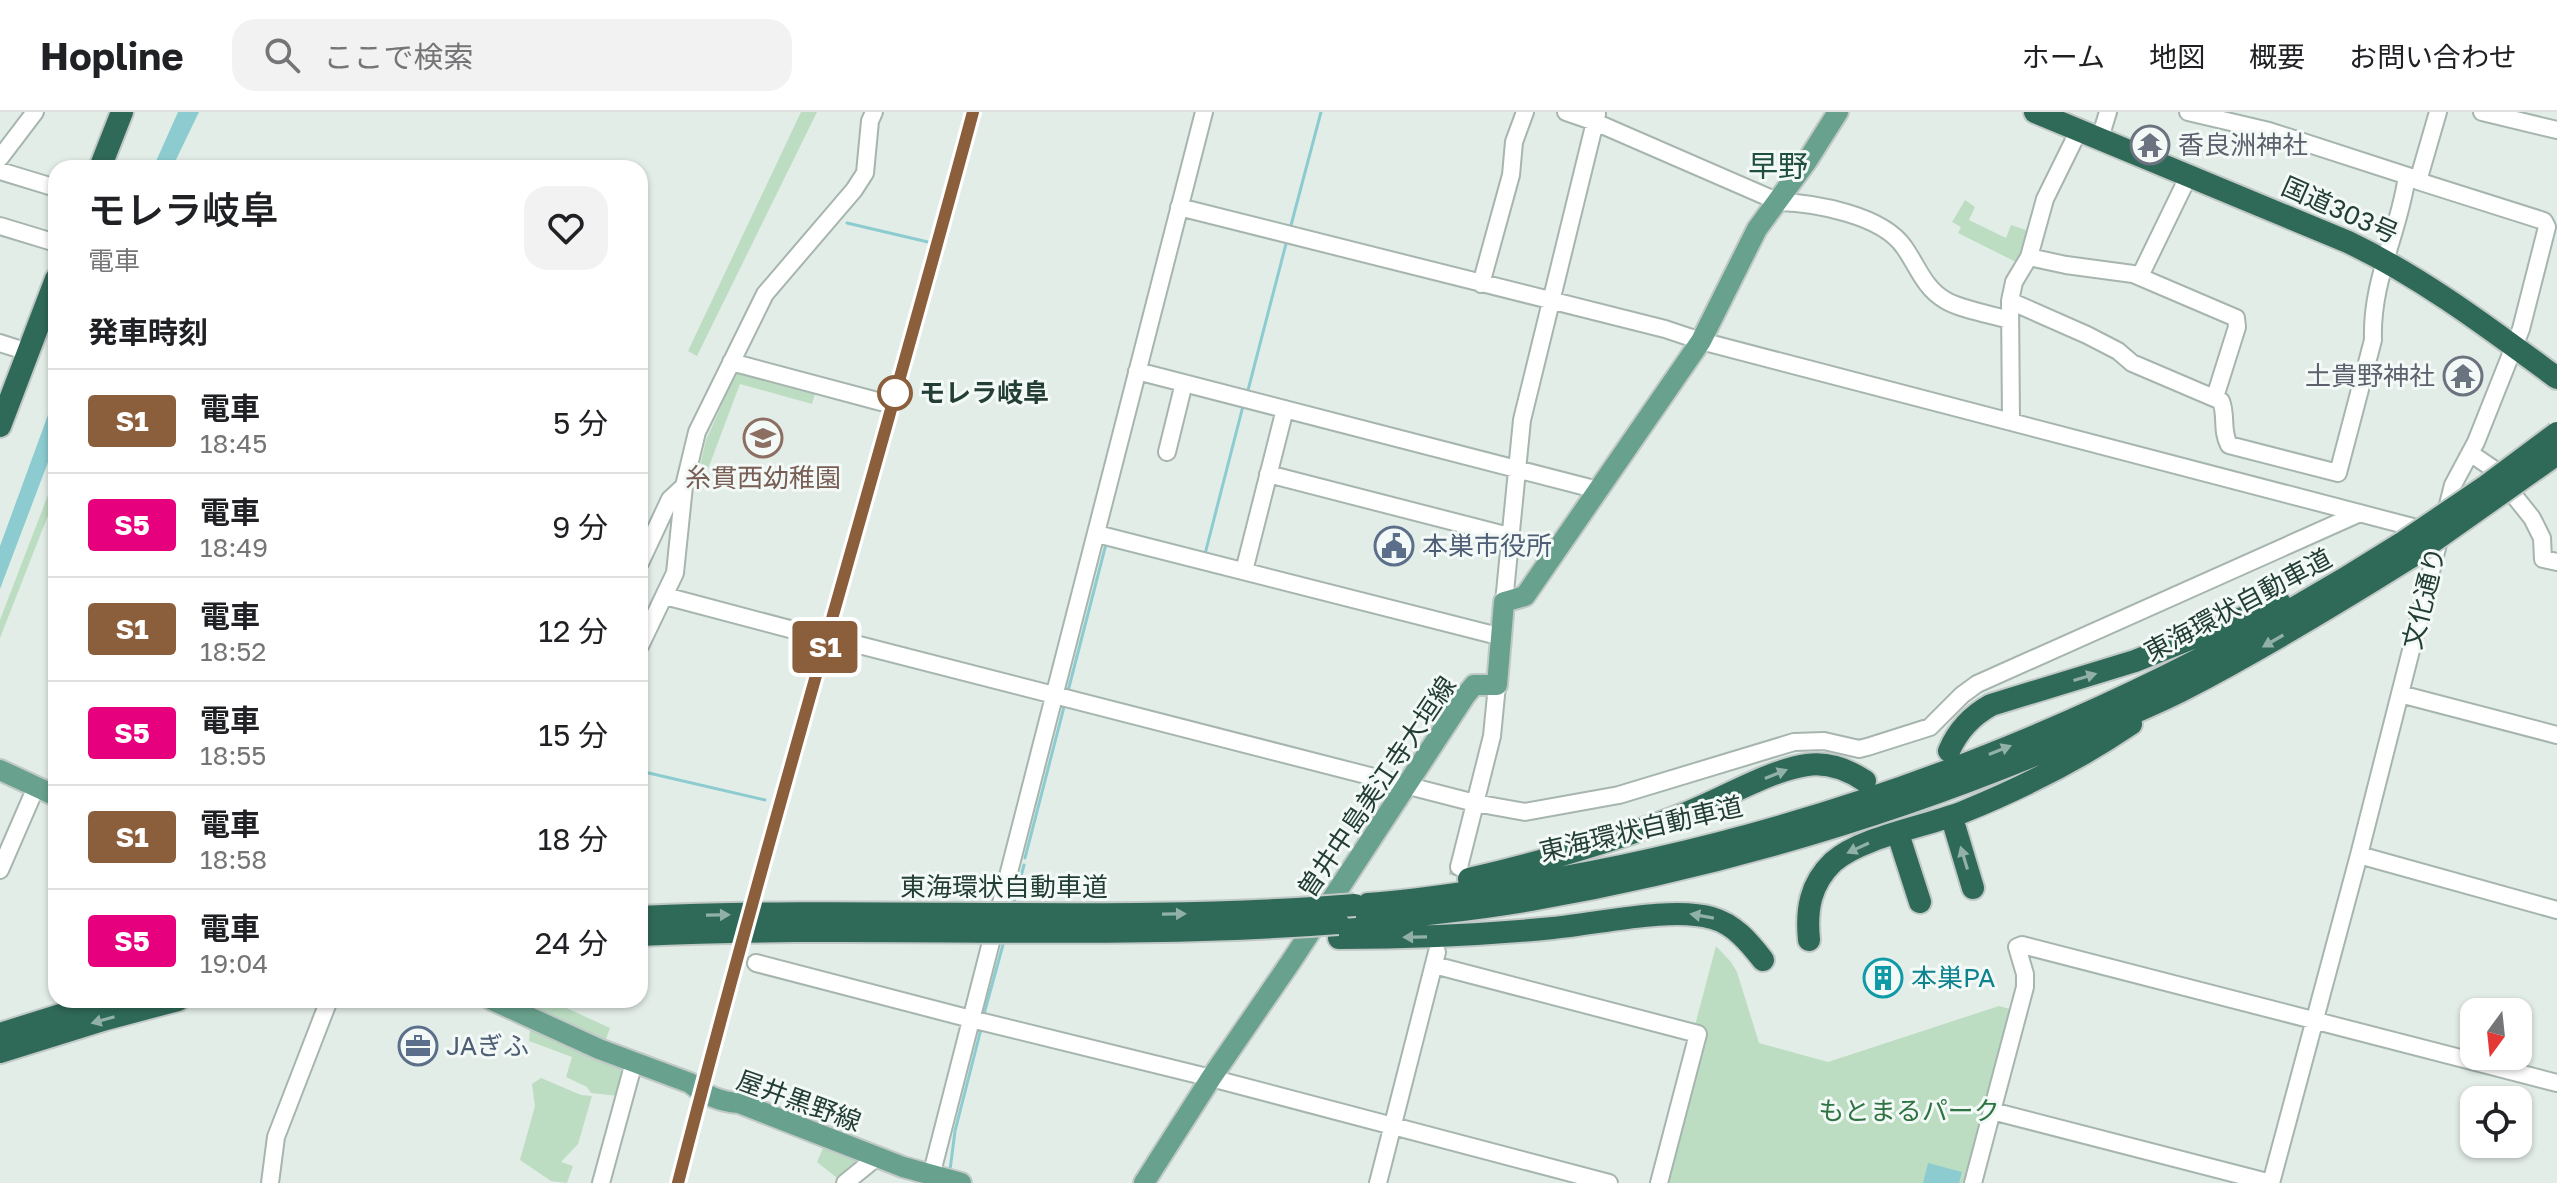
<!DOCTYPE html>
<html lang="ja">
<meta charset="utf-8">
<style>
:root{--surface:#fff;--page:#f2f2f2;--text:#202124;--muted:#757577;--line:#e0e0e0}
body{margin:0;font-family:"Golos Text","Noto Sans JP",sans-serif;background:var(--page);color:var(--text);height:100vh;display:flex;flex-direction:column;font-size:30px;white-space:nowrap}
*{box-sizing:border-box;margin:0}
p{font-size:26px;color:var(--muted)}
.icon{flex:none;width:44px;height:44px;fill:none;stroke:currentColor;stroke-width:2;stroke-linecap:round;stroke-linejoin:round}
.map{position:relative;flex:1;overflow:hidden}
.details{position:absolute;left:48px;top:48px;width:600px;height:848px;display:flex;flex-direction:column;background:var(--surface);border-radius:24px;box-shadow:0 2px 6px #0004}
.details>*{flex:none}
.badge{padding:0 16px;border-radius:6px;font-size:28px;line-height:52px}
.needle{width:52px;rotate:195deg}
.controls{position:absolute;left:2460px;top:886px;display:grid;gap:16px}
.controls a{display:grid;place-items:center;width:72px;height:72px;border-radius:16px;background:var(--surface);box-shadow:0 2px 6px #0004;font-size:40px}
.map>.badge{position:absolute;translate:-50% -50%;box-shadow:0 0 0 4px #fff}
h2{padding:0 40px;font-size:30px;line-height:72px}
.round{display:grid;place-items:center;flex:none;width:84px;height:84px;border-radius:24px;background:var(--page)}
.headline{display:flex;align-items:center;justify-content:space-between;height:136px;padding:0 40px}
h1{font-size:38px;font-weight:600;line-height:60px}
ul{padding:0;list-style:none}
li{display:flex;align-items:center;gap:24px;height:104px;padding:0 40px;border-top:2px solid var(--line)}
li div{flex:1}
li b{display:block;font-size:30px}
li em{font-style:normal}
li .badge{min-width:88px;font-weight:700;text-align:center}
header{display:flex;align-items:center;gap:48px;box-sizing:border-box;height:112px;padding:0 40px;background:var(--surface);border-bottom:2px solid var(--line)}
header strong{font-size:38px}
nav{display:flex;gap:44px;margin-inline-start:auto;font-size:28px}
.search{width:560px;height:72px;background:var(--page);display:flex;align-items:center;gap:20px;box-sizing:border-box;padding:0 28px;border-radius:24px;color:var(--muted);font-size:30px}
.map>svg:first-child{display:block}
</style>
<header>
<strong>Hopline</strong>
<div class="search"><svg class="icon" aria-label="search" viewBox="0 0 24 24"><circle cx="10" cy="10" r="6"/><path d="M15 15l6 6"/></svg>ここで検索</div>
<nav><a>ホーム</a><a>地図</a><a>概要</a><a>お問い合わせ</a></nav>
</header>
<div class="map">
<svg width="2557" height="1071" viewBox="0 0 2557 1071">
<rect width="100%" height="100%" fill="#e3ede7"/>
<!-- green -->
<path fill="#bcddc2" d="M801,0h16l-120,244 -9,-5z
M1965,88l10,7 -6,13 37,18 5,-13 21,7 -14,31 -60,-30 3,-6 -9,-5z
M736,261l79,21 -3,10 -72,-20 -32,85 -9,1 7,-30z
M56,362v21l-56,143v-18z
M1716,834l15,16 6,10 22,71 69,19 171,-56 11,3 -45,174h-298l39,-151 -12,-3z
M507,888h42l61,28 -5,14z
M533,914l86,38 4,15 -5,17 -27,-3 -4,-6 -21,-10 6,-20 -43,-16 1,-12z
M541,966l40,17 11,1 -14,48 -17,18 12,4 -6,17 -16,-2 -31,-21 15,-54 -3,-22z
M823,1036l35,12 -21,18 -20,-16z"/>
<!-- water -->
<path fill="#8cccd0" d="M178,0h21l-27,56h-19z
M56,281v48l-56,148v-43z
M1928,1051l34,9 -3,11h-36z"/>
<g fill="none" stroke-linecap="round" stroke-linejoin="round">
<!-- stream -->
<path stroke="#8cccd0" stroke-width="3" d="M847,111l81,19
M1290,117l31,-117
M1247,282l40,-154
M1205,442l38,-148
M1068,579l38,-147
M640,659l125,29
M1025,746l40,-155
M1013,794l11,-41
M984,902l20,-73
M950,1058l5,-39 26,-102"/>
<!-- minor-tunnel -->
<path stroke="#bdcac3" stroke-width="16" stroke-dasharray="16 8" stroke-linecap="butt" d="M1438,834l21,-79"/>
<defs>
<path id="minor" d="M1566,0l29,10 2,-8
M2482,0l75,18
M2100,26l8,-26
M0,46l35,-46
M0,59l56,17
M1179,95l486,122 36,12 727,190
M0,114l56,17
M2029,145l37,8 67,9 103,44 1,9 -22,70
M2140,164l49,-101
M1481,172l30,-109 3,-33 11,-30
M2010,189l77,34 31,16 14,12 89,38c6,15 0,29 8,44l109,28 35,-133c-2,-58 24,-103 33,-158l8,-4 -145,-47 -81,-19
M0,231l28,9
M731,250l150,40
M1137,259l461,119
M2011,310l-1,-121 4,-19 15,-25 16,-58 34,-69
M1167,340l17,-69
M2470,341l22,15 40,50 10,20 1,21 14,3
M1268,362l241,62
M1097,422l405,103
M640,451l30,-64 14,-13
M1244,459l41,-162
M665,484l151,40 12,1 647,166 50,9 94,-17 175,-53 30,-1 35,8 8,-2 63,-20 32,-32 15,-11 383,-171
M1504,490l18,-182 73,-298 184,80c36,1 103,13 125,45 13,18 20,41 41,53 14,9 48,15 65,20
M640,534l35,-73 9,-87 13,-54 68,-138 89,-104 11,-17 5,-52 4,-9
M2400,582l157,41
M2359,743l198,55
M1459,755l33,-131 5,-51
M0,758l36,-83
M756,851l215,56 240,59 398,105
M1434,853l264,69 -39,149
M1992,999l33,-124v-13l-8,-27 5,-2 535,138
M931,1064l273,-1064
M270,1071l6,-46 53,-137
M601,1071l33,-121
M845,1071l32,-26
M1378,1071l59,-231
M1973,1071l19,-72 279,72
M2271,1071l88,-328 94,-370 23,-43 45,-113 26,-102 -3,-6 -126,-40 20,-69"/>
<path id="major" d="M0,658l56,26
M492,888l107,49 91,34c14,12 31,19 49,20l164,64 58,16
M1144,1071l67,-105 81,-118 173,-264 9,-11h23l7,-83 21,-6 176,-255 56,-112 50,-68 31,-49"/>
<path id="highway" d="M2035,0l313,130c75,36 141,86 209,136
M100,56l22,-56
M0,314l56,-147
M1949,639c9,-21 22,-35 42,-46l144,-44 145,-58
M1955,716l18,60
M1900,728l20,62
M1469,767c73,-17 143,-37 212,-64 38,-14 88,-45 126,-50 21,-3 40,4 58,16
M1368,792c50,-3 100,-12 150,-19 315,-50 615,-171 884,-342
M1338,811c64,-6 129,-12 193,-23 181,-32 358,-83 528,-155 40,-18 82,-34 122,-54 79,-41 155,-87 230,-134
M1339,826c71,0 143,-3 214,-10 44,-4 119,-22 159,-10 22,6 37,24 51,42
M1809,828c-3,-30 1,-56 24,-78 28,-25 94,-36 130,-50 59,-24 115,-52 168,-88
M0,922l108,-34
M0,940l106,-33 72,-19"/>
</defs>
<!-- minor casing -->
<use href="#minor" stroke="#a6b5ae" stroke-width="20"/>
<!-- major casing -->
<use href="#major" stroke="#c1c9c6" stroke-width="24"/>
<!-- highway casing -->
<use href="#highway" stroke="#c1c9c6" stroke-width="26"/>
<!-- minor -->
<use href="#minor" stroke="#fff" stroke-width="16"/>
<!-- major -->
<use href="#major" stroke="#68a18d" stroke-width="20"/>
<!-- highway -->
<use href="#highway" stroke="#2f6958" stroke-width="22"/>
<!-- rail -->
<path stroke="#5d796f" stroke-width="3" stroke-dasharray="16 8" stroke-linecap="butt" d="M678,1071c91,-359 199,-713 295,-1071"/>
<defs>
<path id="highway-bridge" d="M2402,431l84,-57 71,-53
M2411,445l146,-103
M640,805c238,-11 477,7 715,-12
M640,823c233,-11 466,6 698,-12"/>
</defs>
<!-- highway-bridge casing -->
<use href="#highway-bridge" stroke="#c1c9c6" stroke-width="26" stroke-linecap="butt"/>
<!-- highway-bridge -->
<use href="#highway-bridge" stroke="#2f6958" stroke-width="22"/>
</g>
<!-- one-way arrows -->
<defs><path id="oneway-solid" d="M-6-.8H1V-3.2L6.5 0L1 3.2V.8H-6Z" transform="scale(2)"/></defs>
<g fill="#91b1a7">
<use href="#oneway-solid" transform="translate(2273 529) rotate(150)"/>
<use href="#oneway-solid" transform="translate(2085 565) rotate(-17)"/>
<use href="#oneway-solid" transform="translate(2000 638) rotate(-22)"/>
<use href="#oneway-solid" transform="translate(1776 662) rotate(-22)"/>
<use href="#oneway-solid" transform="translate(1858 736) rotate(155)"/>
<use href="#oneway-solid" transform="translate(1964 746) rotate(-107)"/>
<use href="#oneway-solid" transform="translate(1174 802) rotate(-1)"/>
<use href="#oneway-solid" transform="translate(718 803) rotate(-1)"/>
<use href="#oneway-solid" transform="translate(1702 804) rotate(-170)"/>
<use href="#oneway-solid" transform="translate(1415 825) rotate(179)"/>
<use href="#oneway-solid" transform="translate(103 908) rotate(164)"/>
</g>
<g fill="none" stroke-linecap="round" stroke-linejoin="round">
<defs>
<path id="line" d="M678,1071c92,-359 199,-713 295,-1071"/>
</defs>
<!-- line casing -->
<use href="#line" stroke="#fff" stroke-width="18"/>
<!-- line -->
<use href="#line" stroke="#8b5e3c" stroke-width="12"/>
</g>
<!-- icons -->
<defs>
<symbol id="temple-ring" viewBox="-11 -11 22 22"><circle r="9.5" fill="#f3f9f6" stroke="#6b7280" stroke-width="1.5"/><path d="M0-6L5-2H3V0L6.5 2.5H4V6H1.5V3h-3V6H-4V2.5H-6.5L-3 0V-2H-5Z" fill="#6b7280"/></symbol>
<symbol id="school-ring" viewBox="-11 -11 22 22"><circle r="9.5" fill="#f3f9f6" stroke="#8d6e63" stroke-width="1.5"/><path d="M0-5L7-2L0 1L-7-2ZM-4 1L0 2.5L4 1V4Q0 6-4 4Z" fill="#8d6e63"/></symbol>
<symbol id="civic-ring" viewBox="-11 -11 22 22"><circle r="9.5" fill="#f3f9f6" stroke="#5c6f8a" stroke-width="1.5"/><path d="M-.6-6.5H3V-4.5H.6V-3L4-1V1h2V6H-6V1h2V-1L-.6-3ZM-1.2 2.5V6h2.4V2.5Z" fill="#5c6f8a"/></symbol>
<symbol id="building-ring" viewBox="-11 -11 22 22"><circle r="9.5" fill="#f3f9f6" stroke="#0f9aa8" stroke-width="1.5"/><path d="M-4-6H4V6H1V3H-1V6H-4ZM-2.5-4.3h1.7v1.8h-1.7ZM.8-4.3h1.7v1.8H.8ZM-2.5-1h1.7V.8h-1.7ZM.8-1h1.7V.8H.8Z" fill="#0f9aa8"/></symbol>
<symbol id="office-ring" viewBox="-11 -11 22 22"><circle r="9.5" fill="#f3f9f6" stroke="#5c6f8a" stroke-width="1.5"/><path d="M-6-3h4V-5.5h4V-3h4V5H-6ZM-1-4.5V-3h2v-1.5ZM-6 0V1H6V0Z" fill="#5c6f8a"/></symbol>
</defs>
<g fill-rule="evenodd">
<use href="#temple-ring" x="2128" y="11" width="44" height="44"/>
<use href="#temple-ring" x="2441" y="242" width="44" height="44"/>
<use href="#school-ring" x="741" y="304" width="44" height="44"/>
<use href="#civic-ring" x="1372" y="412" width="44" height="44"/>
<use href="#building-ring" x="1861" y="844" width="44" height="44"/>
<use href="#office-ring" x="396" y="912" width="44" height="44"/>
</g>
<!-- markers -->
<circle fill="#fff" stroke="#8b5e3c" stroke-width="4" cx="895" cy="281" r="16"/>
<g text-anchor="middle" stroke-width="6" stroke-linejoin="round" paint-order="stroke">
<!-- worship labels -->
<g font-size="26" fill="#5b616d" stroke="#f3f9f6" text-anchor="start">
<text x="2178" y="42">香良洲神社</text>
<text x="2435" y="273" text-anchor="end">土貴野神社</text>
</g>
<!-- street labels -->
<g font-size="26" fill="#233e34" stroke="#f3f9f6">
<text transform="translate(2340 98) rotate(24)" y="9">国道303号</text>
<text transform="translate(2424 486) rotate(-76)" y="9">文化通り</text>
<text transform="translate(2238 493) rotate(-28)" y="9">東海環状自動車道</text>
<text transform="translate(1377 675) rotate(-56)" y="9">曽井中島美江寺大垣線</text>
<text transform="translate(1641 717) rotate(-13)" y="9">東海環状自動車道</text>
<text x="1004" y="784">東海環状自動車道</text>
<text transform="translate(799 989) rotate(20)" y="9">屋井黒野線</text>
</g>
<!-- stop labels -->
<g font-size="26" font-weight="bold" fill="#233e34" stroke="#f3f9f6" text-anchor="start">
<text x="919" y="290">モレラ岐阜</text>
</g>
<!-- education labels -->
<g font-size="26" fill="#785e54" stroke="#f3f9f6">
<text x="763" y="375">糸貫西幼稚園</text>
</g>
<!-- service labels -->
<g font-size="26" fill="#4e5e75" stroke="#f3f9f6" text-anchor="start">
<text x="1422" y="443">本巣市役所</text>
<text x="446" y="943">JAぎふ</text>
</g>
<!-- culture labels -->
<g font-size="26" fill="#0d838f" stroke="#f3f9f6" text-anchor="start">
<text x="1911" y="875">本巣PA</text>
</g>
<!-- park labels -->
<g font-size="26" fill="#2e7442" stroke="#f3f9f6">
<text x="1909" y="1008">もとまるパーク</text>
</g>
<!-- quarter labels -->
<g font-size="30" fill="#1f4f3f" stroke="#f3f9f6">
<text x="1778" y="65">早野</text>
</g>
</g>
</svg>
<div class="controls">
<a><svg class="needle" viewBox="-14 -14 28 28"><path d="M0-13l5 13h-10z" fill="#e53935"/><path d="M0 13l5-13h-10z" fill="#757577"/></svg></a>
<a><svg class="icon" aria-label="locate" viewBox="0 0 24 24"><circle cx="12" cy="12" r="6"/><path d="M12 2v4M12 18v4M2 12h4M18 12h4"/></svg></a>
</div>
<b class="badge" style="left:825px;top:535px;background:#8b5e3c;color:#fff">S1</b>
<section class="details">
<div class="headline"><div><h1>モレラ岐阜</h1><p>電車</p></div><a class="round"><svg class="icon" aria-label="heart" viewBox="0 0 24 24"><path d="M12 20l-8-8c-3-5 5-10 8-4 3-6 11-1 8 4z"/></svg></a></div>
<h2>発車時刻</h2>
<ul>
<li><span class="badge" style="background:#8b5e3c;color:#fff">S1</span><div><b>電車</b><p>18:45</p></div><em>5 分</em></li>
<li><span class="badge" style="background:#e6007e;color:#fff">S5</span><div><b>電車</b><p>18:49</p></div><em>9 分</em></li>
<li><span class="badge" style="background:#8b5e3c;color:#fff">S1</span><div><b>電車</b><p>18:52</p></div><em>12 分</em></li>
<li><span class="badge" style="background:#e6007e;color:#fff">S5</span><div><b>電車</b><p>18:55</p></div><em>15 分</em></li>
<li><span class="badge" style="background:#8b5e3c;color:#fff">S1</span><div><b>電車</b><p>18:58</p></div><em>18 分</em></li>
<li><span class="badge" style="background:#e6007e;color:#fff">S5</span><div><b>電車</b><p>19:04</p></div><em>24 分</em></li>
</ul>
</section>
</div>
